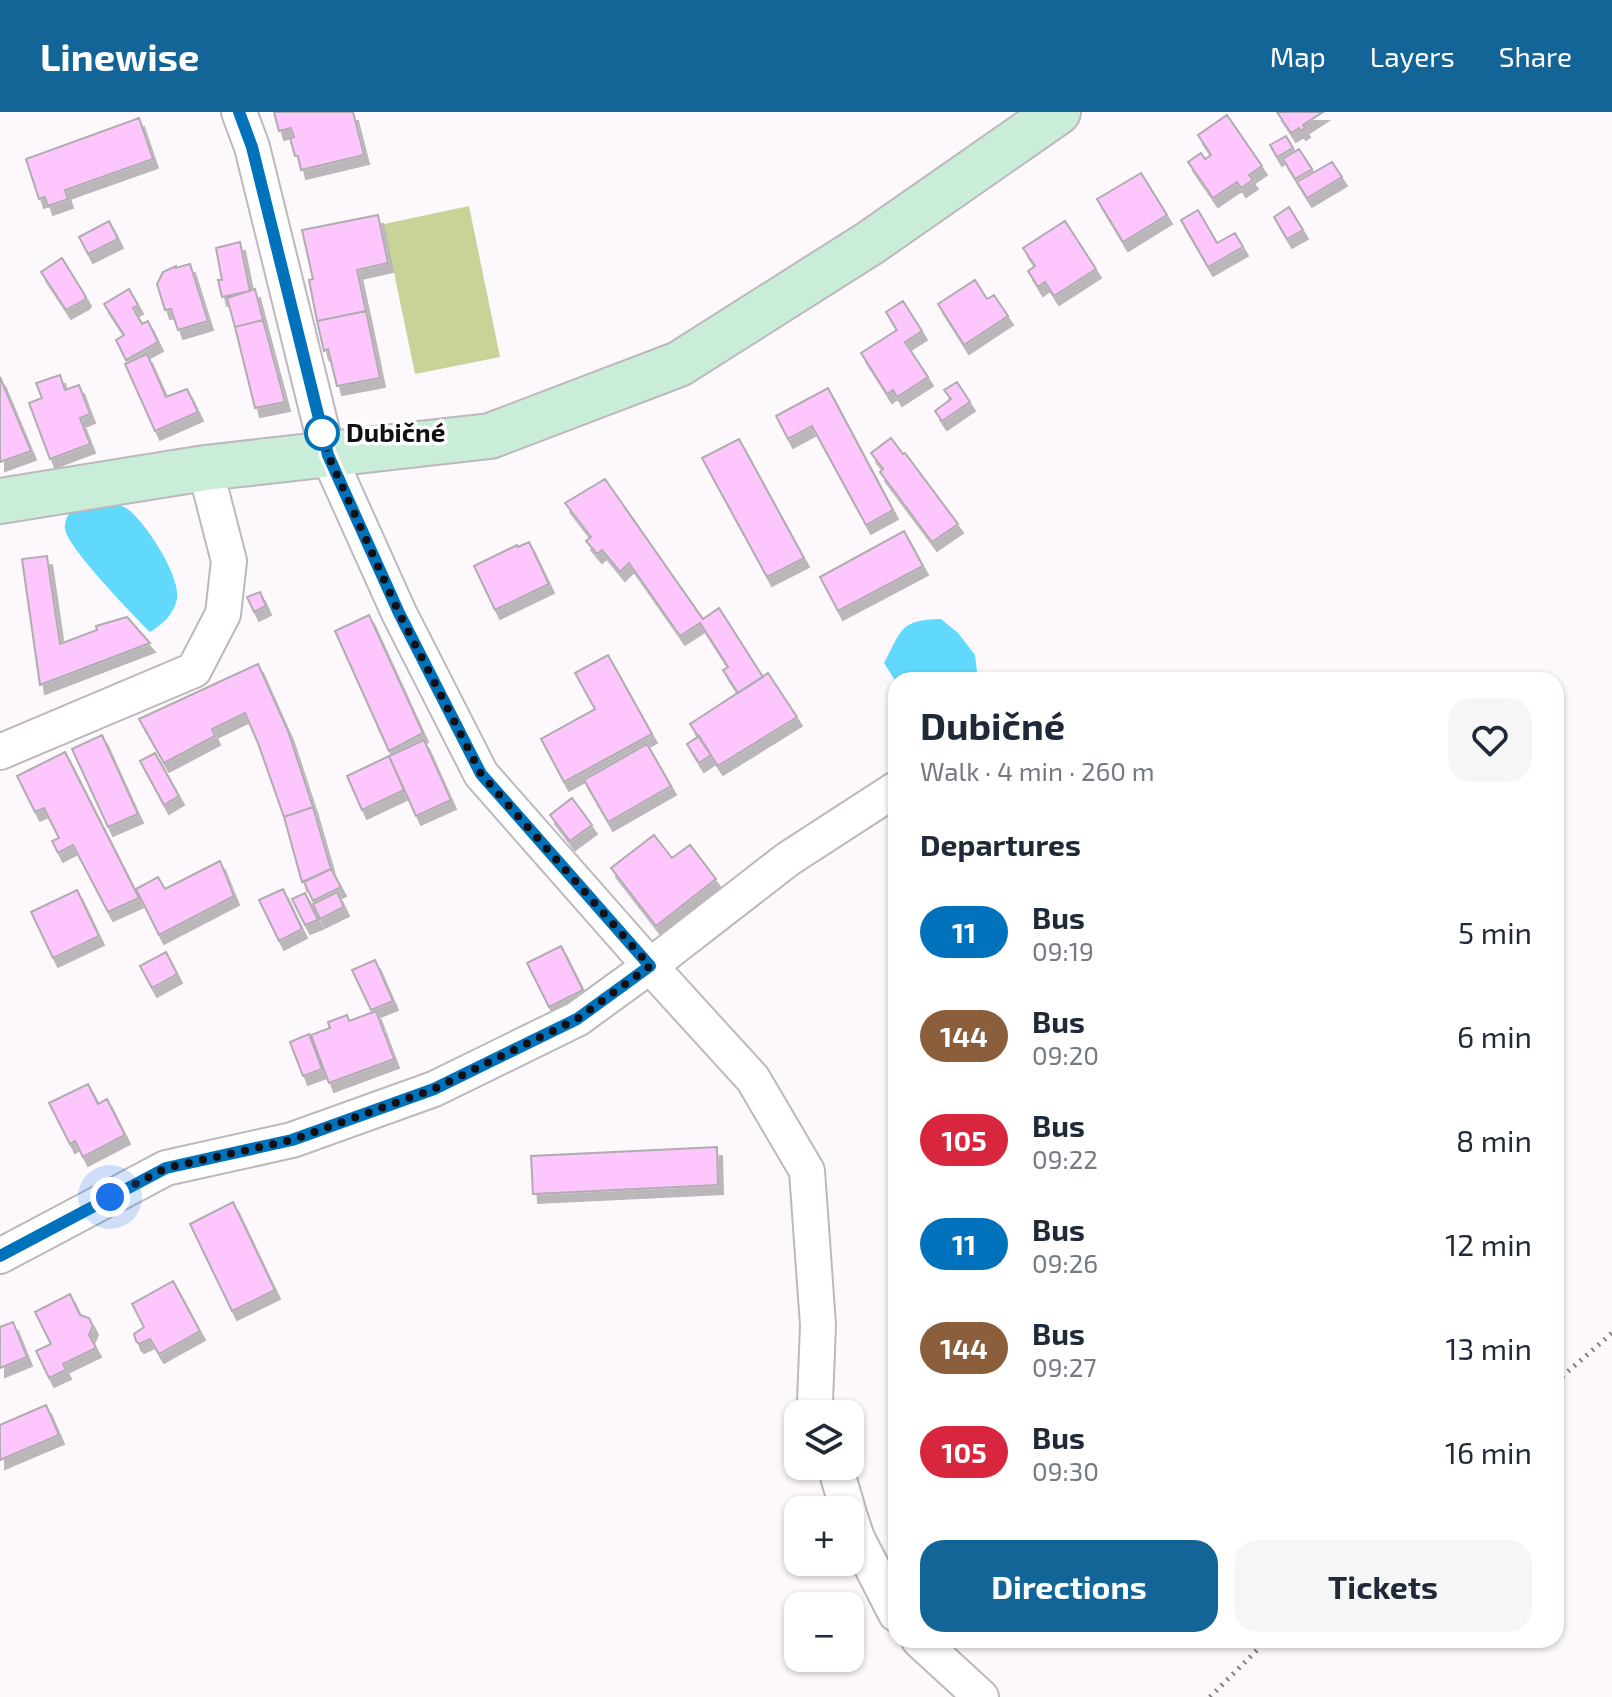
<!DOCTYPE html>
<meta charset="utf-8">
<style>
:root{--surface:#fff;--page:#f6f6f7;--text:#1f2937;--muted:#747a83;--accent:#146597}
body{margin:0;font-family:"Exo 2",sans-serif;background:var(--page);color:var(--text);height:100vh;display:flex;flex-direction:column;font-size:30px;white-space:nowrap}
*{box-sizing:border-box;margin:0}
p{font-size:26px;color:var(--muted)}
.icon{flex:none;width:44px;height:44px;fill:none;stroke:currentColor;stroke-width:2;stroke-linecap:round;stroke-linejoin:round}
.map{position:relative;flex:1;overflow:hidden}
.details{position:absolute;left:888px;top:560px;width:676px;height:976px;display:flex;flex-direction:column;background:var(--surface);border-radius:24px;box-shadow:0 2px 6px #0004}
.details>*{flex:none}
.badge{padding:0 16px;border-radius:26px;font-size:28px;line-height:52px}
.buttons{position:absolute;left:784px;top:1288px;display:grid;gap:16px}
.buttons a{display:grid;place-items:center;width:80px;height:80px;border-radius:16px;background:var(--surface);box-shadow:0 2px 6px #0004;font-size:40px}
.you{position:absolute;width:40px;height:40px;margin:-20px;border:6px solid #fff;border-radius:50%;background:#1a73e8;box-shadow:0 0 0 12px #1a73e833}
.map>.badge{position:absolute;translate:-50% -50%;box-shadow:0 0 0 4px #fff}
h2{padding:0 32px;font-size:30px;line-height:72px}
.round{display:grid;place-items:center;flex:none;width:84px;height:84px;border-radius:24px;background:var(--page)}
.headline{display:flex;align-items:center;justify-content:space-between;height:136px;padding:0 32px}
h1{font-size:38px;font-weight:700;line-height:60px}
.primary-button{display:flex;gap:16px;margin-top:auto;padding:16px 32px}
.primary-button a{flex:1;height:92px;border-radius:24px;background:var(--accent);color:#fff;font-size:32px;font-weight:700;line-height:92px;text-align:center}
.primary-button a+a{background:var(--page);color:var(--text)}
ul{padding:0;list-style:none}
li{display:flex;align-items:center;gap:24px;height:104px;padding:0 32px}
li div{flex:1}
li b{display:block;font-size:30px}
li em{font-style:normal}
li .badge{min-width:88px;font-weight:700;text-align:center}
header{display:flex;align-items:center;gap:48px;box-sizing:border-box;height:112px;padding:0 40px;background:var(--accent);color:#fff}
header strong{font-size:38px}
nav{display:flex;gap:44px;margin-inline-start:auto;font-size:28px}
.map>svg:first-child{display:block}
</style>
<header>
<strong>Linewise</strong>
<nav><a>Map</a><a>Layers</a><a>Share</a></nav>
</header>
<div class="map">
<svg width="1612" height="1585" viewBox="0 0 1612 1585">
<defs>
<filter id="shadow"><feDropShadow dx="5" dy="9" stdDeviation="0" flood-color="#0004"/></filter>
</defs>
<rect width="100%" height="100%" fill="#fdf8fc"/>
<!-- green -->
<path fill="#c8d497" d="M469,94l31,151 -85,17 -31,-150z"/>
<!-- water -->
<path fill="#60d9fd" d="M102,392c7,1 18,0 24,4 19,12 55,69 51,91 -4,16 -13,24 -27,33 -16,-16 -83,-85 -85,-103 -1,-3 1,-9 2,-12 6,-11 24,-11 35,-13z
M941,507l17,14 17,22 3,25h-82v2l-12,-19c18,-34 16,-43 57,-44z"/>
<!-- building -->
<path fill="#fdc6fd" stroke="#b0acb0" stroke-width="2" filter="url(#shadow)" d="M274,0h79l11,43 -63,15 -3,-14h-3l-5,-18 4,-1 -3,-9 -12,3z
M1277,0h46l-20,13 2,3 -4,3 -2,-3 -8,5z
M1227,3l35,51 -13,9 4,5 -12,8 -4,-6 -24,16 -25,-36 13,-9 4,6 6,-4 -13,-20z
M139,6l14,41 -88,31 3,9 -20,7 -3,-9 -6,2 -13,-40z
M1286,24l7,12 -16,9 -7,-12z
M1299,37l13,20 -17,10 -12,-20z
M1332,50l10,15 -35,21 -10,-16z
M1141,61l26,42 -44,27 -26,-43z
M1289,95l14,23 -16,9 -13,-22z
M1198,98l19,33 18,-10 8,14 -35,20 -27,-47z
M378,103l10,48 -31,7 9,41 -49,10 -8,-41 4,-1 -11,-49z
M109,109l9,18 -30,15 -9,-17z
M1065,109l31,48 -42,27 -9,-14 -7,5 -10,-16 7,-5 -12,-18z
M240,130l10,49 -28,6 -4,-17h4l-6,-32z
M62,146l24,39 -2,3 -18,10 -25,-38z
M190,152l18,57 -30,9 -7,-21 -6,1 -8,-26 6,-12 13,-6v2z
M975,168l12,19 7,-4 14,21 -44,29 -26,-41z
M129,177l9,16 -5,3 9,16 6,-3 10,21 -32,18 -10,-20 8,-5 -20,-31z
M255,177l8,31 -28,7 -8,-29z
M903,189l19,30 -17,11 23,35 -31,20 -4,-7 -6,4 -26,-41 36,-23 -11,-18z
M366,199l14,67 -43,8 -9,-37 -4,2 -7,-30z
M263,208l22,82 -30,6 -20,-81z
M147,242l19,43 21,-8 11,23 -43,19 -30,-67z
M60,263l5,15 14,-5 11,29 -10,4 10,26 -40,15 -21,-56 13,-5 -6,-15z
M0,265l31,74 -31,11z
M957,270l13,20 -28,19 -7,-10 16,-12 -7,-9z
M828,276l65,122 -27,15 -54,-99 -24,13 -12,-23z
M891,326l12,16 2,-1 53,71 -26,18 -52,-70 3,-3 -12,-16z
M739,327l65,119 -37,19 -65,-119z
M605,367l98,140 16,-11 44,69 -25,16 -15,-23 5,-3 -28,-44 -20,13 -51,-73 -9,9 -18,-22 -5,4 -11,-13 5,-4 -26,-34z
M904,419l19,35 -85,45 -18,-34z
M529,430l20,42 -54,26 -21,-44 43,-21 1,2z
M47,444l13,88 37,-14 -1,-4 31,-9 23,26 -110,42 -18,-126z
M260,480l6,14 -12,6 -7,-15z
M369,503l54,118 -34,18 -54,-120z
M608,543l44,79 -88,48 -23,-43 54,-30 -20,-36z
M258,552l30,67 25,76 -29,10 -26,-74 -13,-30 -33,16 3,7 -51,27 -25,-44z
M768,561l29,44 -79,49 -28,-42z
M102,623l36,79 -30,13 -36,-78z
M699,624l12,19 -12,8 -12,-19z
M424,628l27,60 -35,16 -27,-60z
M647,632l24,42 -63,36 -24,-42z
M65,640l74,146 -31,14 -35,-67 -15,8 -6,-12 7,-3 -15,-30 -9,4 -18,-36z
M155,641l24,43 -15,9 -24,-44z
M389,644l15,34 -42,20 -15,-34z
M572,686l20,27 -22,16 -20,-26z
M313,695l18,62 -29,13 -18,-65z
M654,723l18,23 18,-13 26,34 -60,47 -45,-58z
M220,749l14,35 -75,39 -23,-46 22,-12 7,12z
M331,757l10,18 -28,14 -9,-19z
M283,777l19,40 -23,12 -20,-41z
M77,778l22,46 -46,22 -22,-46z
M337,780l7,15 -24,12 -7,-15z
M305,781l13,27 -13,5 -13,-26z
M561,834l22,44 -34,17 -22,-44z
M166,840l11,22 -25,14 -12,-22z
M375,848l18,41 -22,9 -19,-40z
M376,899l18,48 -65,24 -18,-48 19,-7 -2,-6 19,-7 2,6z
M309,922l13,35 -19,7 -13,-34z
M88,972l10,20 9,-5 18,36 -42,22 -8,-16 -5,3 -21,-41z
M717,1035l1,38 -185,9 -2,-38z
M233,1090l42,88 -43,21 -42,-87z
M173,1169l27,50 -41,23 -9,-15 -11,5 -3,-3 -2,-7 10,-7 -12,-23z
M70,1182l10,21 9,3 4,8 -4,9 7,13 -33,16 3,6 -17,8 -13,-27 15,-7 -16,-32z
M13,1210l14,35 -27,11v-41z
M46,1293l13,30 -59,25v-35z"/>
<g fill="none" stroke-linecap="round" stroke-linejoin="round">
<defs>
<path id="street" d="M239,0l13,35 76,308 71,158 82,161 169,192 103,113 54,92 11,154 -3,77 4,12
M0,640l194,-82 29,-56 6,-53 -24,-93
M0,1144l166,-88 126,-28 142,-51 143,-70 73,-53 138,-107 108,-70
M835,1354l13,44
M850,1405l7,21 39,76
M919,1528l62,57"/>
<path id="secondary" d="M0,389l205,-33 285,-32 189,-72 191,-121 188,-131"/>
</defs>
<!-- street casing -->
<use href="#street" stroke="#bcb8bc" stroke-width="38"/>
<!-- secondary casing -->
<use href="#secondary" stroke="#bcb8bc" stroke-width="48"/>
<!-- path -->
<path stroke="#848083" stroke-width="5" stroke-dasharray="2 6" stroke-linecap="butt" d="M1556,1270l56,-49
M1210,1585l57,-57"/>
<!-- street -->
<use href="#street" stroke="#fff" stroke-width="34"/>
<!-- secondary -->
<use href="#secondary" stroke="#caedd9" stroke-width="44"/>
</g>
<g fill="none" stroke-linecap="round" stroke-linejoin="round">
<defs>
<path id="line" d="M0,1144l166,-88 126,-28 142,-51 143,-70 73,-53 -169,-192 -82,-161 -71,-158 -76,-308 -13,-35"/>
</defs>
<!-- line casing -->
<use href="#line" stroke="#fff" stroke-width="18"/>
<!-- line -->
<use href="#line" stroke="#0072bc" stroke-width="12"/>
<!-- walk -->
<path stroke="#121012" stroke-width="8" stroke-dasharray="0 14.4" d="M110,1085l56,-29 126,-28 142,-51 143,-70 73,-53 -169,-192 -82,-161 -71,-158 -8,-30 2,8"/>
</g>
<!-- markers -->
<circle fill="#fff" stroke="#0072bc" stroke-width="4" cx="322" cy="321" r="16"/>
<g text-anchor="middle" stroke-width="7" stroke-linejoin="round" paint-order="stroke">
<!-- stop labels -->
<g font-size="26" font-weight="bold" fill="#121012" stroke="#fff" text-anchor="start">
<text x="346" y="330">Dubičné</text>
</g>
</g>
</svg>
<div class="buttons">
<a><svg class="icon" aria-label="layers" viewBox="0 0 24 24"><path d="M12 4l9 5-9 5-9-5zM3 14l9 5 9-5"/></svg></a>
<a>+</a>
<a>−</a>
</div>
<div class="you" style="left:110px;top:1085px"></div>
<section class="details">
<div class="headline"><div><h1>Dubičné</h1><p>Walk · 4 min · 260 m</p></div><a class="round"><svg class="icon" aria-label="heart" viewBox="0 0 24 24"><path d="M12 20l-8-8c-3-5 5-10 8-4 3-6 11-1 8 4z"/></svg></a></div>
<h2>Departures</h2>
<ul>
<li><span class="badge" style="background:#0072bc;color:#fff">11</span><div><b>Bus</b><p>09:19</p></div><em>5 min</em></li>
<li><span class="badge" style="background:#8b5e3c;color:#fff">144</span><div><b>Bus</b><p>09:20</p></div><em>6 min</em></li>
<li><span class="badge" style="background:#d7263d;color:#fff">105</span><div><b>Bus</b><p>09:22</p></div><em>8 min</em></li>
<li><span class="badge" style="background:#0072bc;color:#fff">11</span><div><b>Bus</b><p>09:26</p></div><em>12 min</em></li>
<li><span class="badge" style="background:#8b5e3c;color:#fff">144</span><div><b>Bus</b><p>09:27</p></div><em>13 min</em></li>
<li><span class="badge" style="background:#d7263d;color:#fff">105</span><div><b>Bus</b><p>09:30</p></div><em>16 min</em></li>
</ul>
<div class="primary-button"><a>Directions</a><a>Tickets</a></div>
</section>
</div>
